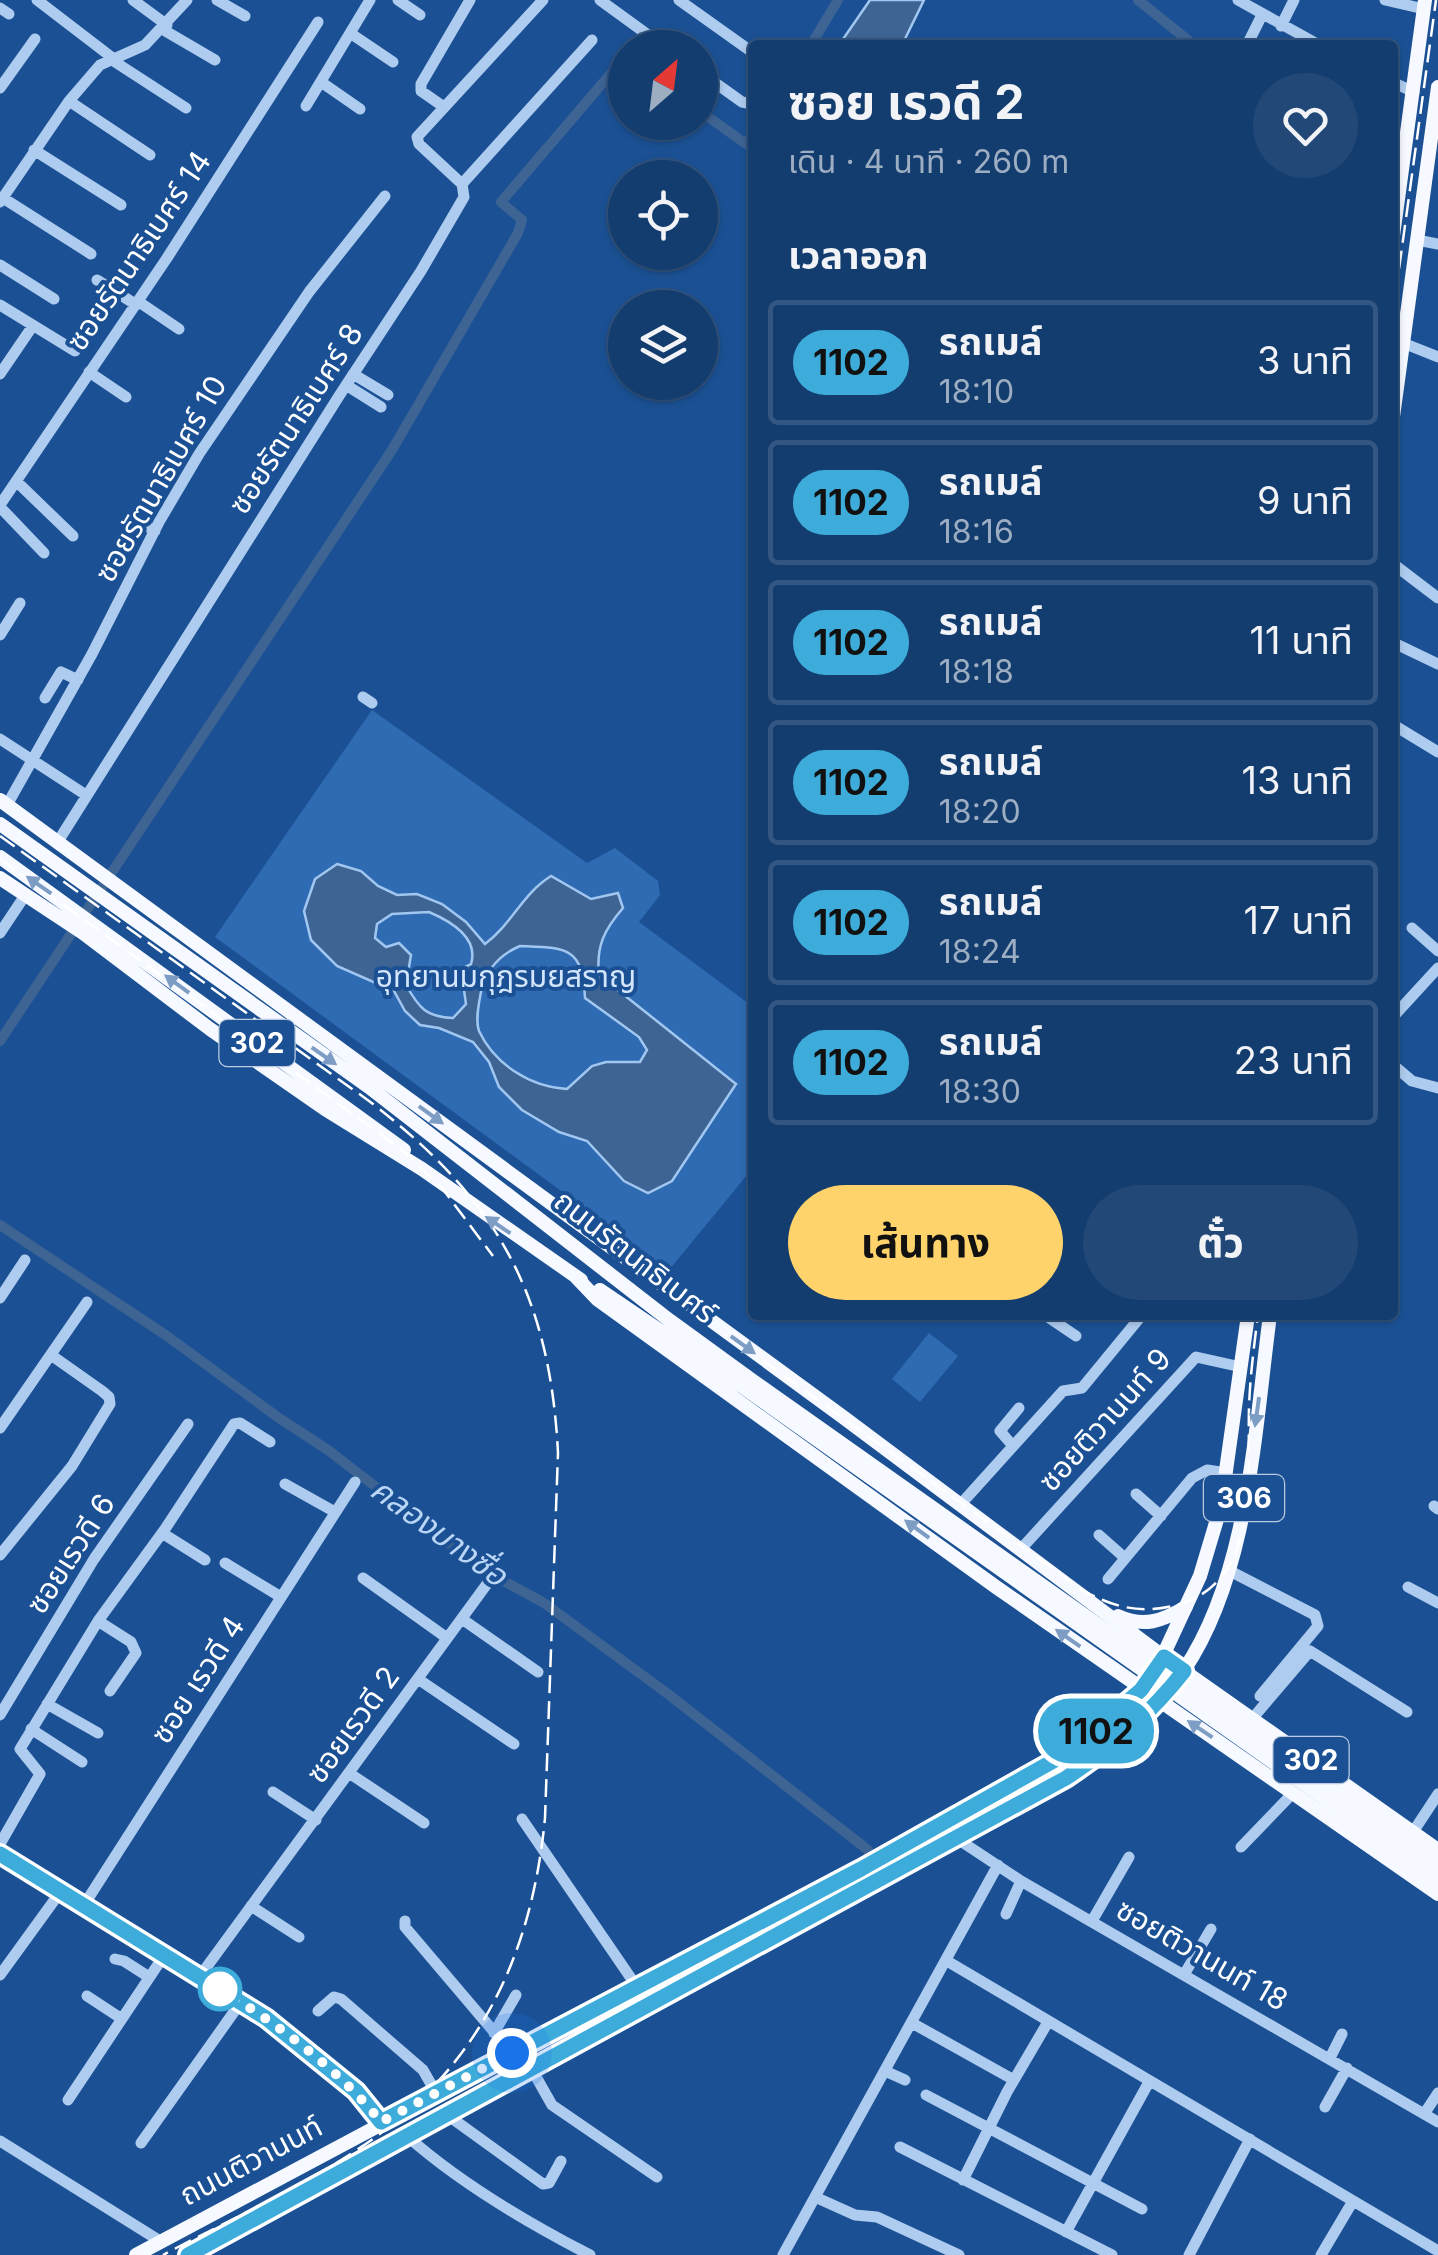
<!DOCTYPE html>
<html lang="th">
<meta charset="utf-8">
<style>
:root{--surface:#143d6f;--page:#214877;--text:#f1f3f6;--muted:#9daec3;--line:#335682;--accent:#ffd36c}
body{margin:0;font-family:Inter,"Noto Sans Thai",sans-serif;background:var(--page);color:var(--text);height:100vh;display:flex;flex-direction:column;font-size:38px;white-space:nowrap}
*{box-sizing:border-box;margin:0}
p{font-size:32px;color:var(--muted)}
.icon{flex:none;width:55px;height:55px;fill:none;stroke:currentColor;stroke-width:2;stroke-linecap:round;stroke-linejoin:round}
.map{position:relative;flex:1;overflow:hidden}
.panel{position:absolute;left:748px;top:40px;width:650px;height:1280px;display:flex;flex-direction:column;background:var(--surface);border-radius:10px;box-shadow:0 2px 8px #0004,0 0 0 2px var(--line)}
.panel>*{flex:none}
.badge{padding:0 20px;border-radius:32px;font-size:35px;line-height:65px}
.needle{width:65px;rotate:28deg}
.fabs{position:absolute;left:608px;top:30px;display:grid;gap:20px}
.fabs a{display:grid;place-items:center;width:110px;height:110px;border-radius:50%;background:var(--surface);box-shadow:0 2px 8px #0004,0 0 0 2px var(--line);font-size:50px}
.you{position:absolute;width:50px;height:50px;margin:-25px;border:8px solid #fff;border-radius:50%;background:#1a73e8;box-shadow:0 0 0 15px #1a73e833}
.map>.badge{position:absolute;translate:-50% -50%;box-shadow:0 0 0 5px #fff}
h2{padding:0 40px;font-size:38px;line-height:90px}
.round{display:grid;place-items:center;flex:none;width:105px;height:105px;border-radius:52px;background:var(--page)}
.overview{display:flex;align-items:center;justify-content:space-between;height:170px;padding:0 40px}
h1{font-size:48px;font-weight:700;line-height:75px}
.cta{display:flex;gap:20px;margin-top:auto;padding:20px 40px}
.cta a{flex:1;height:115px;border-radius:60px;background:var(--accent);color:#111;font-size:40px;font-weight:700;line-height:115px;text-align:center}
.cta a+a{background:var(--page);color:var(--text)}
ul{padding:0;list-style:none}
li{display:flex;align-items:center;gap:30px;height:125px;margin:0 20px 15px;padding:0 20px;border:5px solid var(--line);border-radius:10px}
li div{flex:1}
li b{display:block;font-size:38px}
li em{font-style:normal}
li .badge{min-width:110px;font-weight:700;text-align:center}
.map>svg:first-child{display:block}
</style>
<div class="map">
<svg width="1438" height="2255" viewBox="0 0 1438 2255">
<rect width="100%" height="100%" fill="#1b5194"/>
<!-- green -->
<path fill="#2f6bb2" d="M372,710l215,153 28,-15 43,33 2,14 -21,27 113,84v163l-83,101 -454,-333z
M929,1333l29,23 -38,46 -28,-23z"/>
<!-- water -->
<path fill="#3e6494" stroke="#a1c7f1" stroke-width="2.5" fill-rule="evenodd" d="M870,0h54l-22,45h-63z
M337,864l24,7 17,15 19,9 20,-1 25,10 24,18 19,22c27,-20 37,-50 66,-68l40,23 27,-6 5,15c-19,22 -27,38 -24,67l137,109 -64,97 -24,12 -24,-12 -37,-40 -28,-9 -37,-22 -23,-23 -10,-25 -16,-20 -34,-14 -19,-3 -15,-14 -11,-20 -57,-25 -26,-26 -7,-29 11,-32zM429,912c21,9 50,26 42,52l-10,5 5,35 -13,14c-27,-1 -34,-10 -47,-33l5,-30 -12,-12 -13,4 -11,-9 2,-14 15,-10zM520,946c46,2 63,0 65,52l54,39 8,13 -7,12h-34l-14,4 -25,23c-36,-2 -72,-24 -88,-58 -4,-11 0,-28 2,-39 5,-23 18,-37 39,-46z"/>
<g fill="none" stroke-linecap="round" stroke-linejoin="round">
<!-- canal -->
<path stroke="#3e6494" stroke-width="10" d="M1138,0l51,41 -3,4
M811,45l27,-45
M700,111l46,33 6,-10
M0,1041l392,-591 126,-217 4,-13 -21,-18 124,-145
M0,1225l167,111 112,82 49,32 154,119 62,34 124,91 200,156"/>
<!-- minor -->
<path stroke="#aeccef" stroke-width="11" d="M37,0l77,59
M133,0l34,25
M217,0l28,16
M398,0l22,15
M600,0l66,48
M679,0l73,52
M1238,0l81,45
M1385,0l39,9
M0,8l9,6
M1281,26l13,-26
M162,29l53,31
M350,33l43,29
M1248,43l14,-28
M112,60l74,48
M700,72l42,30 10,2
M321,82l39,27
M1392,82l22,10
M0,88l35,-49
M69,101l81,54
M306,106l64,-106
M444,107l-23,-16v-7l49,-84
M34,150l87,55
M462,184l-43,-40 -2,-7 126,-137
M3,198l88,56
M0,202l69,-101 31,-36 45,-20 42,-45
M1417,240l21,4
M0,265l54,34
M97,280l38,24h7l37,25
M0,305l75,46
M1403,343l35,14
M89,372l37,25
M0,374l32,-47
M353,374l35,21
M346,385l35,22
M16,481l57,55
M0,505l167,-247 151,-236
M0,507l44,46
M130,517l25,14
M1392,563l46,35
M0,635l20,-32
M1392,642l46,22
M363,697l9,6
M45,698l16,-26 17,8
M1392,724l46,28
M0,739l86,56
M7,805l85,-151 67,-132 40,-68 110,-162 76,-96
M57,843l282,-447 82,-125 43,-74 -2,-13 130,-144
M1412,928l26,23
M0,933l26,-39
M1392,1018l46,-50
M1392,1064l20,17 26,7
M0,1298l25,-38
M1045,1315l31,21
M0,1428l87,-126
M1013,1446l-13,-15 19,-23
M285,1484l50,28
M1136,1494l25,22
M960,1505l103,-114 19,-3 60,-73
M1434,1506l4,3
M162,1533l43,27
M1099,1535l26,23
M1020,1550l176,-193 45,10
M0,1555l72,-89 38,-62 -1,-7 -7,-6 -51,-36
M225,1563l56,34
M1228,1570l87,45 3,11 -58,70
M363,1578l84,60
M1108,1579l84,-101 15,-8 20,3
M1408,1587l30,16
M462,1619l76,53
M98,1621l33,21 5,11 -26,38
M418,1679l96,65
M47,1704l51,29
M0,1715l94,-156 94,-135
M1252,1719l58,-68 97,61
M31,1729l51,33
M349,1773l75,50
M273,1792l43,28
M522,1819l115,168
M1413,1832l25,-38
M956,1838l65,43 417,241
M0,1844l40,-70 -20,-25 78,-128 67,-92 69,-105 6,-1 30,19
M1241,1847l52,-54
M0,1854l266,165 90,72 25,31
M84,1905l271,-423
M251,1906l48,31
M1006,1914l15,-33
M405,1921v6l107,126
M1092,1921l37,-64
M115,1959l9,2 25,16
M947,1961l491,290
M1185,1973l26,-44
M0,1975l61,-84
M200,1976l295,-403
M87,1996l35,23
M318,2011l16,-14 7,2 82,71 13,23
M912,2023l102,57
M494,2033l22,-38
M1330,2058l12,-24
M531,2068l21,37 105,72
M885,2071l20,9
M926,2095l216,114
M68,2100l97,-146
M1325,2107l22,-39
M446,2114l97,70 6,-1 12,-22
M1424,2114l14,-21
M407,2136c54,48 119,86 183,119
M0,2141l160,100
M141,2143l100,-141
M900,2147l212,108
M963,2180l44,-88 41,-70
M815,2197l40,18 22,2 82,38
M1066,2232l83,-150
M783,2255l215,-390
M1189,2255l61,-116
M1321,2255l32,-54"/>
<!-- major -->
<path stroke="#f6f9ff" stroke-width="14" d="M1392,243l33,-243
M1392,424l46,-337
M0,800l843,617 321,240 274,193
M0,824l369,263 300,233 77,56
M0,857l404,293
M0,878l83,55 127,96 115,80 97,60 159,111
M576,1277l21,22 399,288 442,307
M600,1290l140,95
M1118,1616c26,12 44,5 68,-9
M136,2255l728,-388 185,-103 41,-28 64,-61 46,-99 21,-70 27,-191
M188,2255l878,-478c43,-27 89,-64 118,-107 65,-96 71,-243 86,-355"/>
<!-- rail -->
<path stroke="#fff" stroke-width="2.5" stroke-dasharray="18 8" stroke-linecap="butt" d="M1392,320l44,-320
M0,836l369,265c127,97 181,192 189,352l-13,365c-11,115 -50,217 -139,295 -68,59 -164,100 -243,142
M0,859l401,290 41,39 51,68
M741,1345l343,246c31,17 60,24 96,13 81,-24 67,-130 69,-196 1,-31 5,-62 9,-93"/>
<!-- major-bridge -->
<path stroke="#f6f9ff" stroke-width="14" d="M746,1376l692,489
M740,1385l698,494"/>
</g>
<!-- one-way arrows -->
<defs><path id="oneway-solid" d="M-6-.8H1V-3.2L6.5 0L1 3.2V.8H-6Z" transform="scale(2.5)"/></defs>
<g fill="#7e9dc4">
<use href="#oneway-solid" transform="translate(39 885) rotate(-145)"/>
<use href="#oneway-solid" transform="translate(177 984) rotate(-144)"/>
<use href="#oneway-solid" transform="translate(324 1056) rotate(35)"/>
<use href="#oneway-solid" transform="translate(431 1115) rotate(36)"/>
<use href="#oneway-solid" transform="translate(498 1225) rotate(-146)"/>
<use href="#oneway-solid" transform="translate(743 1345) rotate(36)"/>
<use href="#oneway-solid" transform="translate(1257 1412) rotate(98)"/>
<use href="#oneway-solid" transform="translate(917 1529) rotate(-144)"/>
<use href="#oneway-solid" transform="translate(1068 1638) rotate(-145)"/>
<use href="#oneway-solid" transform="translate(1200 1729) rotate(-146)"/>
</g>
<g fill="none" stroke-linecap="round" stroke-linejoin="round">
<defs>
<path id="line" d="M0,1854l266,164 90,73 25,31 480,-253 203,-114 77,-65 23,-33 20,14c-33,42 -74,78 -118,107l-878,477"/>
</defs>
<!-- line casing -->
<use href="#line" stroke="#fff" stroke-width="22"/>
<!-- line -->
<use href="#line" stroke="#3dacda" stroke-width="15"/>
<!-- walk -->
<path stroke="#fff" stroke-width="10" stroke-dasharray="0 18" d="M220,1989c53,32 119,80 161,133l131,-69"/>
</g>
<!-- markers -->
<circle fill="#fff" stroke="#3dacda" stroke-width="5" cx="220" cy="1989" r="20"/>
<g text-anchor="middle" stroke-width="8" stroke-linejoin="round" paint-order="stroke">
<!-- shield labels -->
<g fill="#1b5194" stroke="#bbcbdf" stroke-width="2.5">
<rect x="219.5" y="1020" width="75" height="46" rx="8"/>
<rect x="1204" y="1475" width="80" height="46" rx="8"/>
<rect x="1273.5" y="1737" width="75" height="46" rx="8"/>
</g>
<g font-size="28" font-weight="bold" fill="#fff">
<text x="257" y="1053">302</text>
<text x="1244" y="1508">306</text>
<text x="1311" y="1770">302</text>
</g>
<!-- street labels -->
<g font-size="30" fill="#fff" stroke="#1b5194">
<text transform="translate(139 251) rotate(-56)" y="10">ซอยรัตนาธิเบศร์ 14</text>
<text transform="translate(296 419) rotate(-57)" y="10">ซอยรัตนาธิเบศร์ 8</text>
<text transform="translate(161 479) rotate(-60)" y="10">ซอยรัตนาธิเบศร์ 10</text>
<text transform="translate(635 1257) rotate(38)" y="10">ถนนรัตนาธิเบศร์</text>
<text transform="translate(1105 1420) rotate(-48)" y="10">ซอยติวานนท์ 9</text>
<text transform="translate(71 1554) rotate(-57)" y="10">ซอยเรวดี 6</text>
<text transform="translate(198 1680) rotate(-57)" y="10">ซอย เรวดี 4</text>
<text transform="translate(353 1725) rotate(-54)" y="10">ซอยเรวดี 2</text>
<text transform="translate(1202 1955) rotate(30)" y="10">ซอยติวานนท์ 18</text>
<text transform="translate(251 2161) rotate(-28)" y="10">ถนนติวานนท์</text>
</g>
<!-- park labels -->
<g font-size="30" fill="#d4e6fb" stroke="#1b5194">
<text x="506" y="987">อุทยานมกุฎรมยสราญ</text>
</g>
<!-- water labels -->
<g font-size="32" font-style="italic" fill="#bad6f6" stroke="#1b5194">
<text transform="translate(439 1532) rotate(36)" y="11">คลองบางซื่อ</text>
</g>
</g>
</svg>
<div class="fabs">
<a><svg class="needle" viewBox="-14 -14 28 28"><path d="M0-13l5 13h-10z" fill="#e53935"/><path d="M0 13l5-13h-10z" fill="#9daec3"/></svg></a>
<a><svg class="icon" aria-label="locate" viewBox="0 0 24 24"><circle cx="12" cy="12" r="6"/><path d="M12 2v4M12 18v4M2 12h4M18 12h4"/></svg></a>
<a><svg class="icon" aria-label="layers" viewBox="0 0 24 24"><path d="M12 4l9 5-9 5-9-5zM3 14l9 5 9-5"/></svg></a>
</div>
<div class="you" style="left:512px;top:2053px"></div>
<b class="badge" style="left:1096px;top:1731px;background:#3dacda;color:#111">1102</b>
<section class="panel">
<div class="overview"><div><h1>ซอย เรวดี 2</h1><p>เดิน · 4 นาที · 260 m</p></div><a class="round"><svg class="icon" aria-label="heart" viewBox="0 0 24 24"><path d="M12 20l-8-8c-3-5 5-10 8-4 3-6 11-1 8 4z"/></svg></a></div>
<h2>เวลาออก</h2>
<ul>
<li><span class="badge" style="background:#3dacda;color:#111">1102</span><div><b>รถเมล์</b><p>18:10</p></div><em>3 นาที</em></li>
<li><span class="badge" style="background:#3dacda;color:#111">1102</span><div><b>รถเมล์</b><p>18:16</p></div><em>9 นาที</em></li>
<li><span class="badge" style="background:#3dacda;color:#111">1102</span><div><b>รถเมล์</b><p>18:18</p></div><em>11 นาที</em></li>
<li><span class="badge" style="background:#3dacda;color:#111">1102</span><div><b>รถเมล์</b><p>18:20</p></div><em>13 นาที</em></li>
<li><span class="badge" style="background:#3dacda;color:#111">1102</span><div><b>รถเมล์</b><p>18:24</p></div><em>17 นาที</em></li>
<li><span class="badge" style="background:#3dacda;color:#111">1102</span><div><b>รถเมล์</b><p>18:30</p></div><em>23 นาที</em></li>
</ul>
<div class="cta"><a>เส้นทาง</a><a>ตั๋ว</a></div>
</section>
</div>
